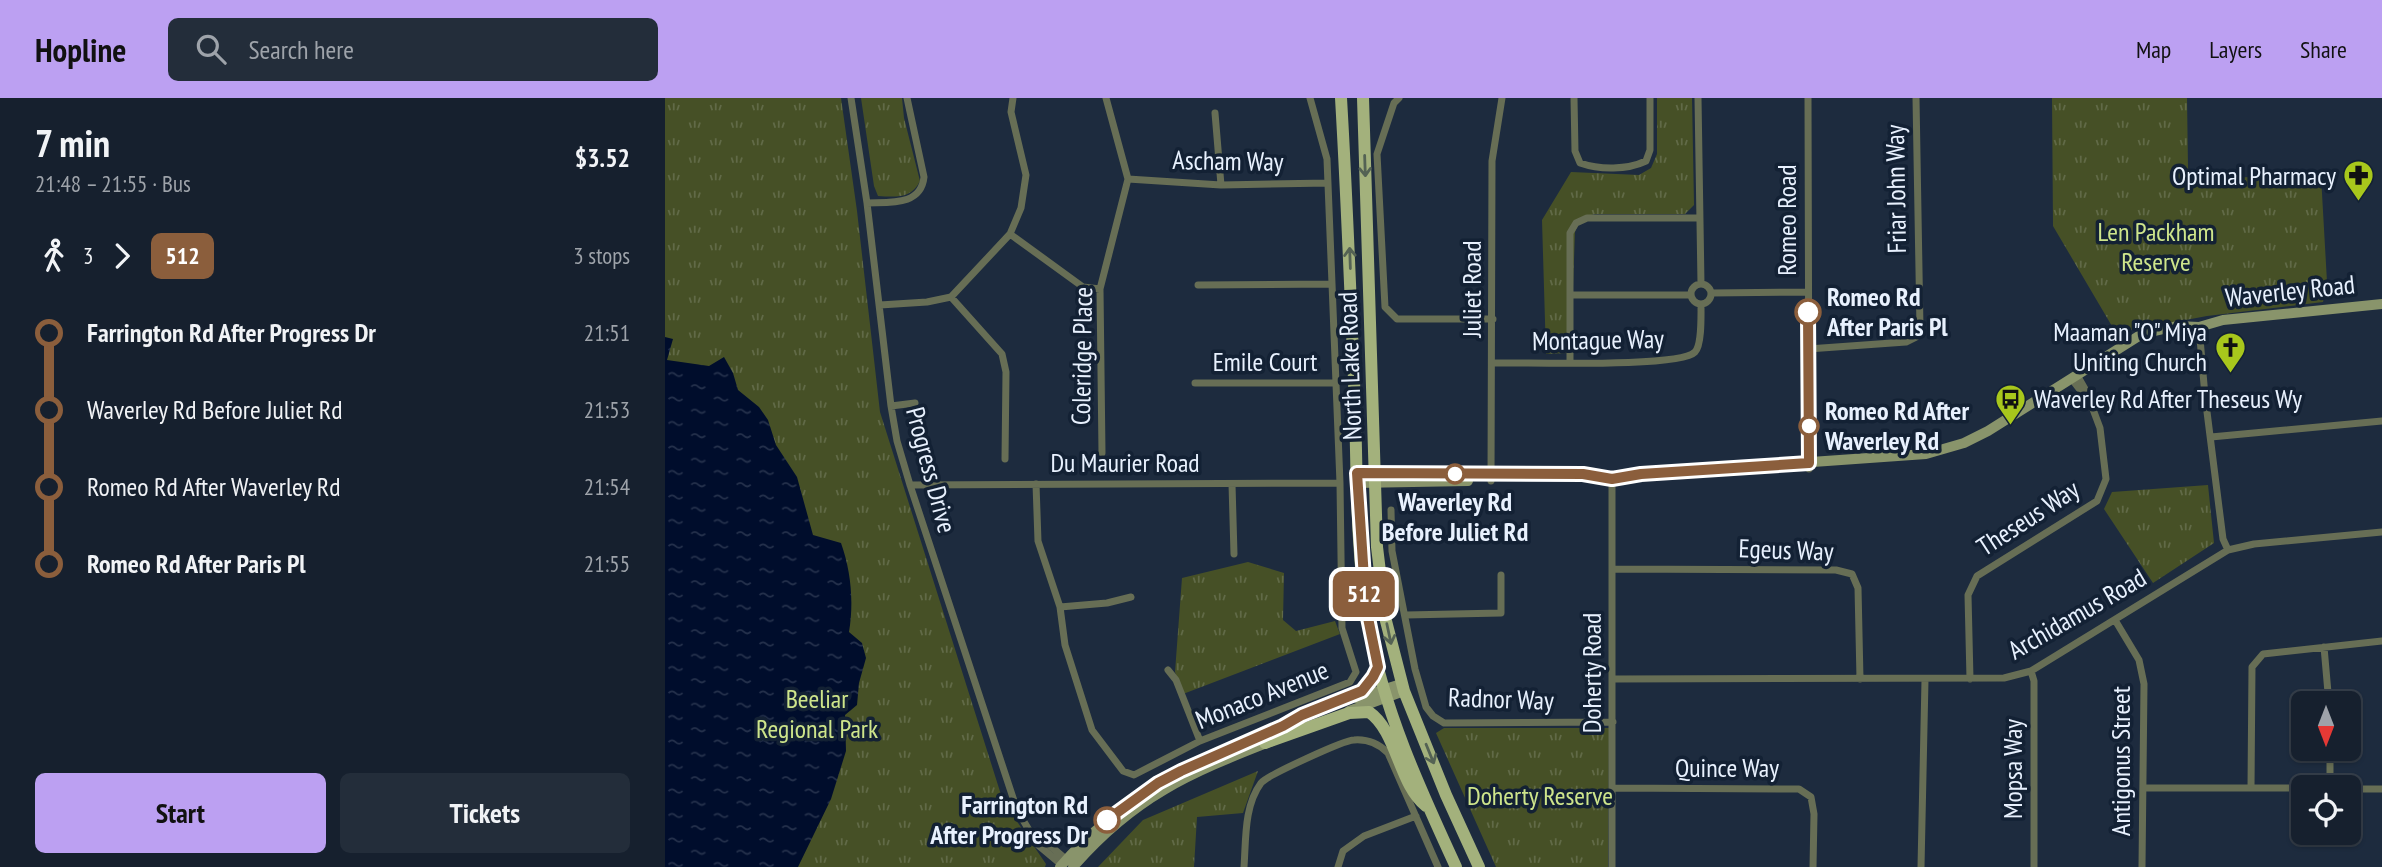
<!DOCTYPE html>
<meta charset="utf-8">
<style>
:root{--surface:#16202e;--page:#232d3a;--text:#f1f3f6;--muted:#9ea3aa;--line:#353e4a;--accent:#bca0f2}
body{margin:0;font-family:"PT Sans Narrow",sans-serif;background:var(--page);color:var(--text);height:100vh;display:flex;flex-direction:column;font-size:26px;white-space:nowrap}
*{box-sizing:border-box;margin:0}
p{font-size:23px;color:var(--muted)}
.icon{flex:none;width:38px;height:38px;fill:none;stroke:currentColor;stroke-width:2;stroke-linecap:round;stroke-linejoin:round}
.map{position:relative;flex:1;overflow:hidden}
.sheet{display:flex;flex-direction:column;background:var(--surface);width:665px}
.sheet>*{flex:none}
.badge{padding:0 14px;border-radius:10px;font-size:24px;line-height:46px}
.needle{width:46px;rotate:180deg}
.buttons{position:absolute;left:1626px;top:593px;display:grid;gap:14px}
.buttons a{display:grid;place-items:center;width:70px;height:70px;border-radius:10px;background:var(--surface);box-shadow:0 2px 5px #0004,0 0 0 2px var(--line);font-size:35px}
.map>.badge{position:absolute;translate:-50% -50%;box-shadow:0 0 0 4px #fff}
.legs{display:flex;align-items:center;gap:10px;height:77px;padding:0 35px;font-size:23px}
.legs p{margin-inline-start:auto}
.head{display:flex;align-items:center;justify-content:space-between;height:119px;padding:0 35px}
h1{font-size:38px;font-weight:700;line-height:52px}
.button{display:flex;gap:14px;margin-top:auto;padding:14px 35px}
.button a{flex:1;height:80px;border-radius:10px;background:var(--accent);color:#111;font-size:28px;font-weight:700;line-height:80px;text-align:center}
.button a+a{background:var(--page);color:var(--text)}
ul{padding:0 35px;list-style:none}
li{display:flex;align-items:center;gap:24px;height:77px;font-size:26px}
li i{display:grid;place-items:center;width:10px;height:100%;margin:0 9px;background:currentColor}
li i::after{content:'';width:18px;height:18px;margin:-9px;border:5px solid;border-radius:50%;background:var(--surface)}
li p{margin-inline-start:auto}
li:first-child i{background:linear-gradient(#0000 50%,currentColor 0)}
li:last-child i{background:linear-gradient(currentColor 50%,#0000 0)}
header{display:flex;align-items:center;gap:42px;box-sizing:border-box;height:98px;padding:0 35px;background:var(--accent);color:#111}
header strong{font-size:33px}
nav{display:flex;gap:38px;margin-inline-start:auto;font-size:24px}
.search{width:490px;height:63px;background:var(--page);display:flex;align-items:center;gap:18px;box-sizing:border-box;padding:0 24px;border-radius:10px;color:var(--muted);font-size:26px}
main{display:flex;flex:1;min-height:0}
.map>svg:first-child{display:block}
</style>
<header>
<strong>Hopline</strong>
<div class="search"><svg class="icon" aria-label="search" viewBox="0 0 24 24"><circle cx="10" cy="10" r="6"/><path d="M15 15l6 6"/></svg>Search here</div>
<nav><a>Map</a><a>Layers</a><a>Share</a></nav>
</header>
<main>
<section class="sheet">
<div class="head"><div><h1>7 min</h1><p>21:48 – 21:55 · Bus</p></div><b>$3.52</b></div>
<div class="legs"><svg class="icon" aria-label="walk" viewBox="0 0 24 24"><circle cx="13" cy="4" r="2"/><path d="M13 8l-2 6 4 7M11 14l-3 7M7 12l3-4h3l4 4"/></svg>3<svg class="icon" aria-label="forward" viewBox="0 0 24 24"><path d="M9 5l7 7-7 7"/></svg><b class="badge" style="background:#8b5e3c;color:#fff">512</b><p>3 stops</p></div>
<ul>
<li><i style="color:#8b5e3c"></i><b>Farrington Rd After Progress Dr</b><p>21:51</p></li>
<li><i style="color:#8b5e3c"></i><span>Waverley Rd Before Juliet Rd</span><p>21:53</p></li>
<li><i style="color:#8b5e3c"></i><span>Romeo Rd After Waverley Rd</span><p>21:54</p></li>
<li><i style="color:#8b5e3c"></i><b>Romeo Rd After Paris Pl</b><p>21:55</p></li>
</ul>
<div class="button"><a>Start</a><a>Tickets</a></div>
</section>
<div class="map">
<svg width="1717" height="769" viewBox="0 0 1717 769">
<defs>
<pattern id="park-tufts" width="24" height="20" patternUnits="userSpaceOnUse" patternTransform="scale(1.75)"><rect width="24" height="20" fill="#465026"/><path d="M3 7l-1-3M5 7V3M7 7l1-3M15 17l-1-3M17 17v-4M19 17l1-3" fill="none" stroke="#616a47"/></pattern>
<pattern id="water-ripples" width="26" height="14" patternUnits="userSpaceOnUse" patternTransform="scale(1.75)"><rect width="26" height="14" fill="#000d2c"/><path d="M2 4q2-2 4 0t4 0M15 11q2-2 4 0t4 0" fill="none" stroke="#25314c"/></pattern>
</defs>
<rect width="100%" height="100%" fill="#1d2b3e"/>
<!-- park -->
<path fill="url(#park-tufts)" d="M0,0h176l16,113 23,201 123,389 43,63 -1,3h-380z
M196,0h41l2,20 16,63c-9,18 -24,16 -42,15l-4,-10z
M992,0h35l2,107 -9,9h-90l-15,4 -5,14 -2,55 -6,66 -21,1 -4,-134 29,-48 68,3 12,-7 6,-14z
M1387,0h135l1,70 7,10 126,-2 6,106 -4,20 -116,14 -91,17 -63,-107z
M1543,387l6,58 -61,40 -49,-74 8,-17z
M583,464l36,11 -1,47 13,11 39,-10 5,13 -157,60 -8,-22 7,-94z
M779,630h165l-1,139h-112l-60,-134z
M593,673l-15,42 -46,4 -3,50h-96l45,-47z"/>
<!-- water -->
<path fill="url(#water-ripples)" d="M0,239l8,2 -6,21 42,6 15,-9 9,16 5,17 21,17 9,13 8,25 21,32 16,58 28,8c10,28 13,59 8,89l13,11 4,15 -7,25 -2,22 -12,10 1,36 -15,48 -33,68h-133z"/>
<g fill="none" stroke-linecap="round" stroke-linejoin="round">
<!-- street -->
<path stroke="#676e55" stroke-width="7" d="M186,0l16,105 24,203 6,35 13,44 107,325 21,35 25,21
M734,0l-5,5 -17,51 8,153 12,12h96
M909,0l1,53 5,12c20,7 47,7 66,-2l4,-11v-52
M1033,0l3,186
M1143,0l1,371
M550,15l6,72
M463,81l93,6 107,-2
M202,105c23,-1 54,3 57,-26l-17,-79
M345,136l73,53 17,2
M1026 196a10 10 0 1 1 20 0a10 10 0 1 1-20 0Z
M533,187l134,-1
M1046,195l97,-1
M905,197v-62l6,-10 11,-5h113
M286,199l51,57 4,18 -1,87
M215,207l47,-3 24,-5 59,-63 11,-26 5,-33 -15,-63 2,-14
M1534,229l6,69 18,143 5,11
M1143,251l98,-7 10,-5 4,-9 -4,-230
M905,264v-67h121
M828,265c30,-1 187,5 202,-11 7,-7 6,-37 6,-48
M1412,277l8,14v5
M530,285h140
M226,308l24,-3
M1546,339l171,-16
M437,355l-2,-164 28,-110 -22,-81
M947,381v388
M826,383l1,-320 10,-63
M371,386l2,57 22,66 5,38 27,85 31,41 11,4 66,-34 150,-59 6,-10 -14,-44 -2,-145 -13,-324 -17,-61
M567,386l2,70
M245,387l430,-2
M726,412l1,41 23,118 11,38 7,9 11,7 169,-1
M947,471l224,1 16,4 6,14 2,91
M395,509l47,-4 24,-6
M741,517l95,-2v-38
M1450,522l24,40 5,24 -2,183
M1659,549l5,57
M503,572l8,10 24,61
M1366,573l3,10v186
M949,581l390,-1 27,-7 197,-121 26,-6 128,-12
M1305,581l-2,-84 9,-19 120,-75 9,-22 -6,-51 -9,-24 -20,-26
M1665,651v39
M947,690l187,1 12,8 3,17 -1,53
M1478,690h160
M1586,690l1,-121 11,-13 119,-13
M1684,691h33
M370,740h6l27,23
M579,769c2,-28 0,-61 17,-84 5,-7 83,-43 93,-43 13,-1 25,4 34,13l50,114
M673,769l5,-16 21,-15 52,-20
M1256,769l4,-187"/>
<!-- secondary -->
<path stroke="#89946b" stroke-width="10" d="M692,375l210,1 45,5 29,-5 285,-20 38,-11 24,-12 154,-97 35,-8 22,1 24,-7 159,-16
M692,385l111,-2
M692,600l44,-14
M684,613l55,-20
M395,769c61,-71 143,-112 229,-144
M408,769c61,-70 114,-93 199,-126"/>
<!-- primary -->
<path stroke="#a3b17c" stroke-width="12" d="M676,0c6,103 10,205 14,308 2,72 1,146 13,217 15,86 52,166 88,244
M698,0l14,449 9,74 18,70 42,104 33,72
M618,628l19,-11 60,-24 11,-14 5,-10
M600,645l84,-30 20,-1c28,19 30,73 57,94"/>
</g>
<!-- one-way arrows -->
<defs><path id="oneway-shaft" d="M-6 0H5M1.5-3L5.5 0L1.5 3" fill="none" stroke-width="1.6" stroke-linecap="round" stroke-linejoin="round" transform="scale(1.75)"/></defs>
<g stroke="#546254">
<use href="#oneway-shaft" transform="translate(700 68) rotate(88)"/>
<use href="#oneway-shaft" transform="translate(685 160) rotate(-92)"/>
<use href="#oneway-shaft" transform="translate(724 536) rotate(78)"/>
<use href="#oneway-shaft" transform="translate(765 656) rotate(68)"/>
</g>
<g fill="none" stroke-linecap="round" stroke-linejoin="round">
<defs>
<path id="line-1" d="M442,722l51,-37 23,-12 102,-45 19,-11 60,-24 11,-14 5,-10 -12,-59 -9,-135 226,1 29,5 29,-5 168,-11 -1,-151"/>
</defs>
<!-- line-1 casing -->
<use href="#line-1" stroke="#fff" stroke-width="16"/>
<!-- line-1 -->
<use href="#line-1" stroke="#8b5e3c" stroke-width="10"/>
</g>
<!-- icons -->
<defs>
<symbol id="pharmacy-pin" viewBox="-11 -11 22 30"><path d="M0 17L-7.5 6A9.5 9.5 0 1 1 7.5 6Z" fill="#a8c71c" stroke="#132134"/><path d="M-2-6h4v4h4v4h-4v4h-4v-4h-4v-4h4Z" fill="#111"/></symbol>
<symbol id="church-pin" viewBox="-11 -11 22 30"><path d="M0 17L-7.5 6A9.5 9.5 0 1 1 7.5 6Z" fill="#a8c71c" stroke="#132134"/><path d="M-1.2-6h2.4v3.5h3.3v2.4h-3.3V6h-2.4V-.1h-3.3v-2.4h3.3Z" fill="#111"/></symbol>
<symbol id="bus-pin" viewBox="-11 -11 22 30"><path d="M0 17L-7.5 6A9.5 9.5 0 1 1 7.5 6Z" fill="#a8c71c" stroke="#132134"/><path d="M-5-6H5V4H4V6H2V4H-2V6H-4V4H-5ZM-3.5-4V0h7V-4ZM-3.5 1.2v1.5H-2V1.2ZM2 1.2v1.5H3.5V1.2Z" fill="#111"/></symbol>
</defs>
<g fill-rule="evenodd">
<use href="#pharmacy-pin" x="1676" y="60" width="35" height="47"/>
<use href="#church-pin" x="1548" y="232" width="35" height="47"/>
<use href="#bus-pin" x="1328" y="284" width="35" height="47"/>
</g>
<!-- markers -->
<g fill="#fff" stroke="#8b5e3c" stroke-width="3.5">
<circle cx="1143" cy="214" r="12"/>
<circle cx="1144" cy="328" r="9"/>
<circle cx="790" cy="376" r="9"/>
<circle cx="442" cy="722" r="12"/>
</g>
<g text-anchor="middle" stroke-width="7" stroke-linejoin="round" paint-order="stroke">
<!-- street labels -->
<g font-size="26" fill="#e8f1fe" stroke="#132134">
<text transform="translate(563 63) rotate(1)" y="9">Ascham Way</text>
<text transform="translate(1231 91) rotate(-91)" y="9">Friar John Way</text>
<text transform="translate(1122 122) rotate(-90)" y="9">Romeo Road</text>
<text transform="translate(807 191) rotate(-90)" y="9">Juliet Road</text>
<text transform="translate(1625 193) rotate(-6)" y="9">Waverley Road</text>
<text transform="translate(933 242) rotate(-1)" y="9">Montague Way</text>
<text transform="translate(417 258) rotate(-89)" y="9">Coleridge Place</text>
<text x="600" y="273">Emile Court</text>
<text transform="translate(685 268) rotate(-92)" y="9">North Lake Road</text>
<text x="460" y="374">Du Maurier Road</text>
<text transform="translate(266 372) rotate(75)" y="9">Progress Drive</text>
<text transform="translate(1363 420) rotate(-33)" y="9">Theseus Way</text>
<text transform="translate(1121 452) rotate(2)" y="9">Egeus Way</text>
<text transform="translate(1412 516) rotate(-30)" y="9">Archidamus Road</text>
<text transform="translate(927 575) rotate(-90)" y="9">Doherty Road</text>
<text transform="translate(597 597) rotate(-22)" y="9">Monaco Avenue</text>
<text transform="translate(836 601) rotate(2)" y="9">Radnor Way</text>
<text transform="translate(1456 663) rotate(-90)" y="9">Antigonus Street</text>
<text x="1062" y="679">Quince Way</text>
<text transform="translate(1348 671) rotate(-90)" y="9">Mopsa Way</text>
</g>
<!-- poi labels -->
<g font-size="26" fill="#e8f1fe" stroke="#132134" text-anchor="end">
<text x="1671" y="87">Optimal Pharmacy</text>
<text x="1542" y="243">Maaman "O" Miya<tspan x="1542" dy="30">Uniting Church</tspan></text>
<text x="1369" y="310" text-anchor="start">Waverley Rd After Theseus Wy</text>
</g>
<!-- park labels -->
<g font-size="26" fill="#cee58b" stroke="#132134">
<text x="1491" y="143">Len Packham<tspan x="1491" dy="30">Reserve</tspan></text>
<text x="152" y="610">Beeliar<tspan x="152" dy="30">Regional Park</tspan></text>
<text x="875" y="707">Doherty Reserve</text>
</g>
<!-- stop labels -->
<g font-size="26" font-weight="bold" fill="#e8f1fe" stroke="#132134" text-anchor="start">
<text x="1162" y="208">Romeo Rd<tspan x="1162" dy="30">After Paris Pl</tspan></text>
<text x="1160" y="322">Romeo Rd After<tspan x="1160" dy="30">Waverley Rd</tspan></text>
<text x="790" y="413" text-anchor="middle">Waverley Rd<tspan x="790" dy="30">Before Juliet Rd</tspan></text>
<text x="423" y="716" text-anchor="end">Farrington Rd<tspan x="423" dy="30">After Progress Dr</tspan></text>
</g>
</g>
</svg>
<div class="buttons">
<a><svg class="needle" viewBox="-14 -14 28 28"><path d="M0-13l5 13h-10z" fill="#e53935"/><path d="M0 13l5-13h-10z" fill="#9ea3aa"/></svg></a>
<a><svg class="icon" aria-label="locate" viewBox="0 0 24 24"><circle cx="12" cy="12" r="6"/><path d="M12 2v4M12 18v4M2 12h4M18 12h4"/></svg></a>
</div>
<b class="badge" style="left:699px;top:496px;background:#8b5e3c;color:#fff">512</b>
</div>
</main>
